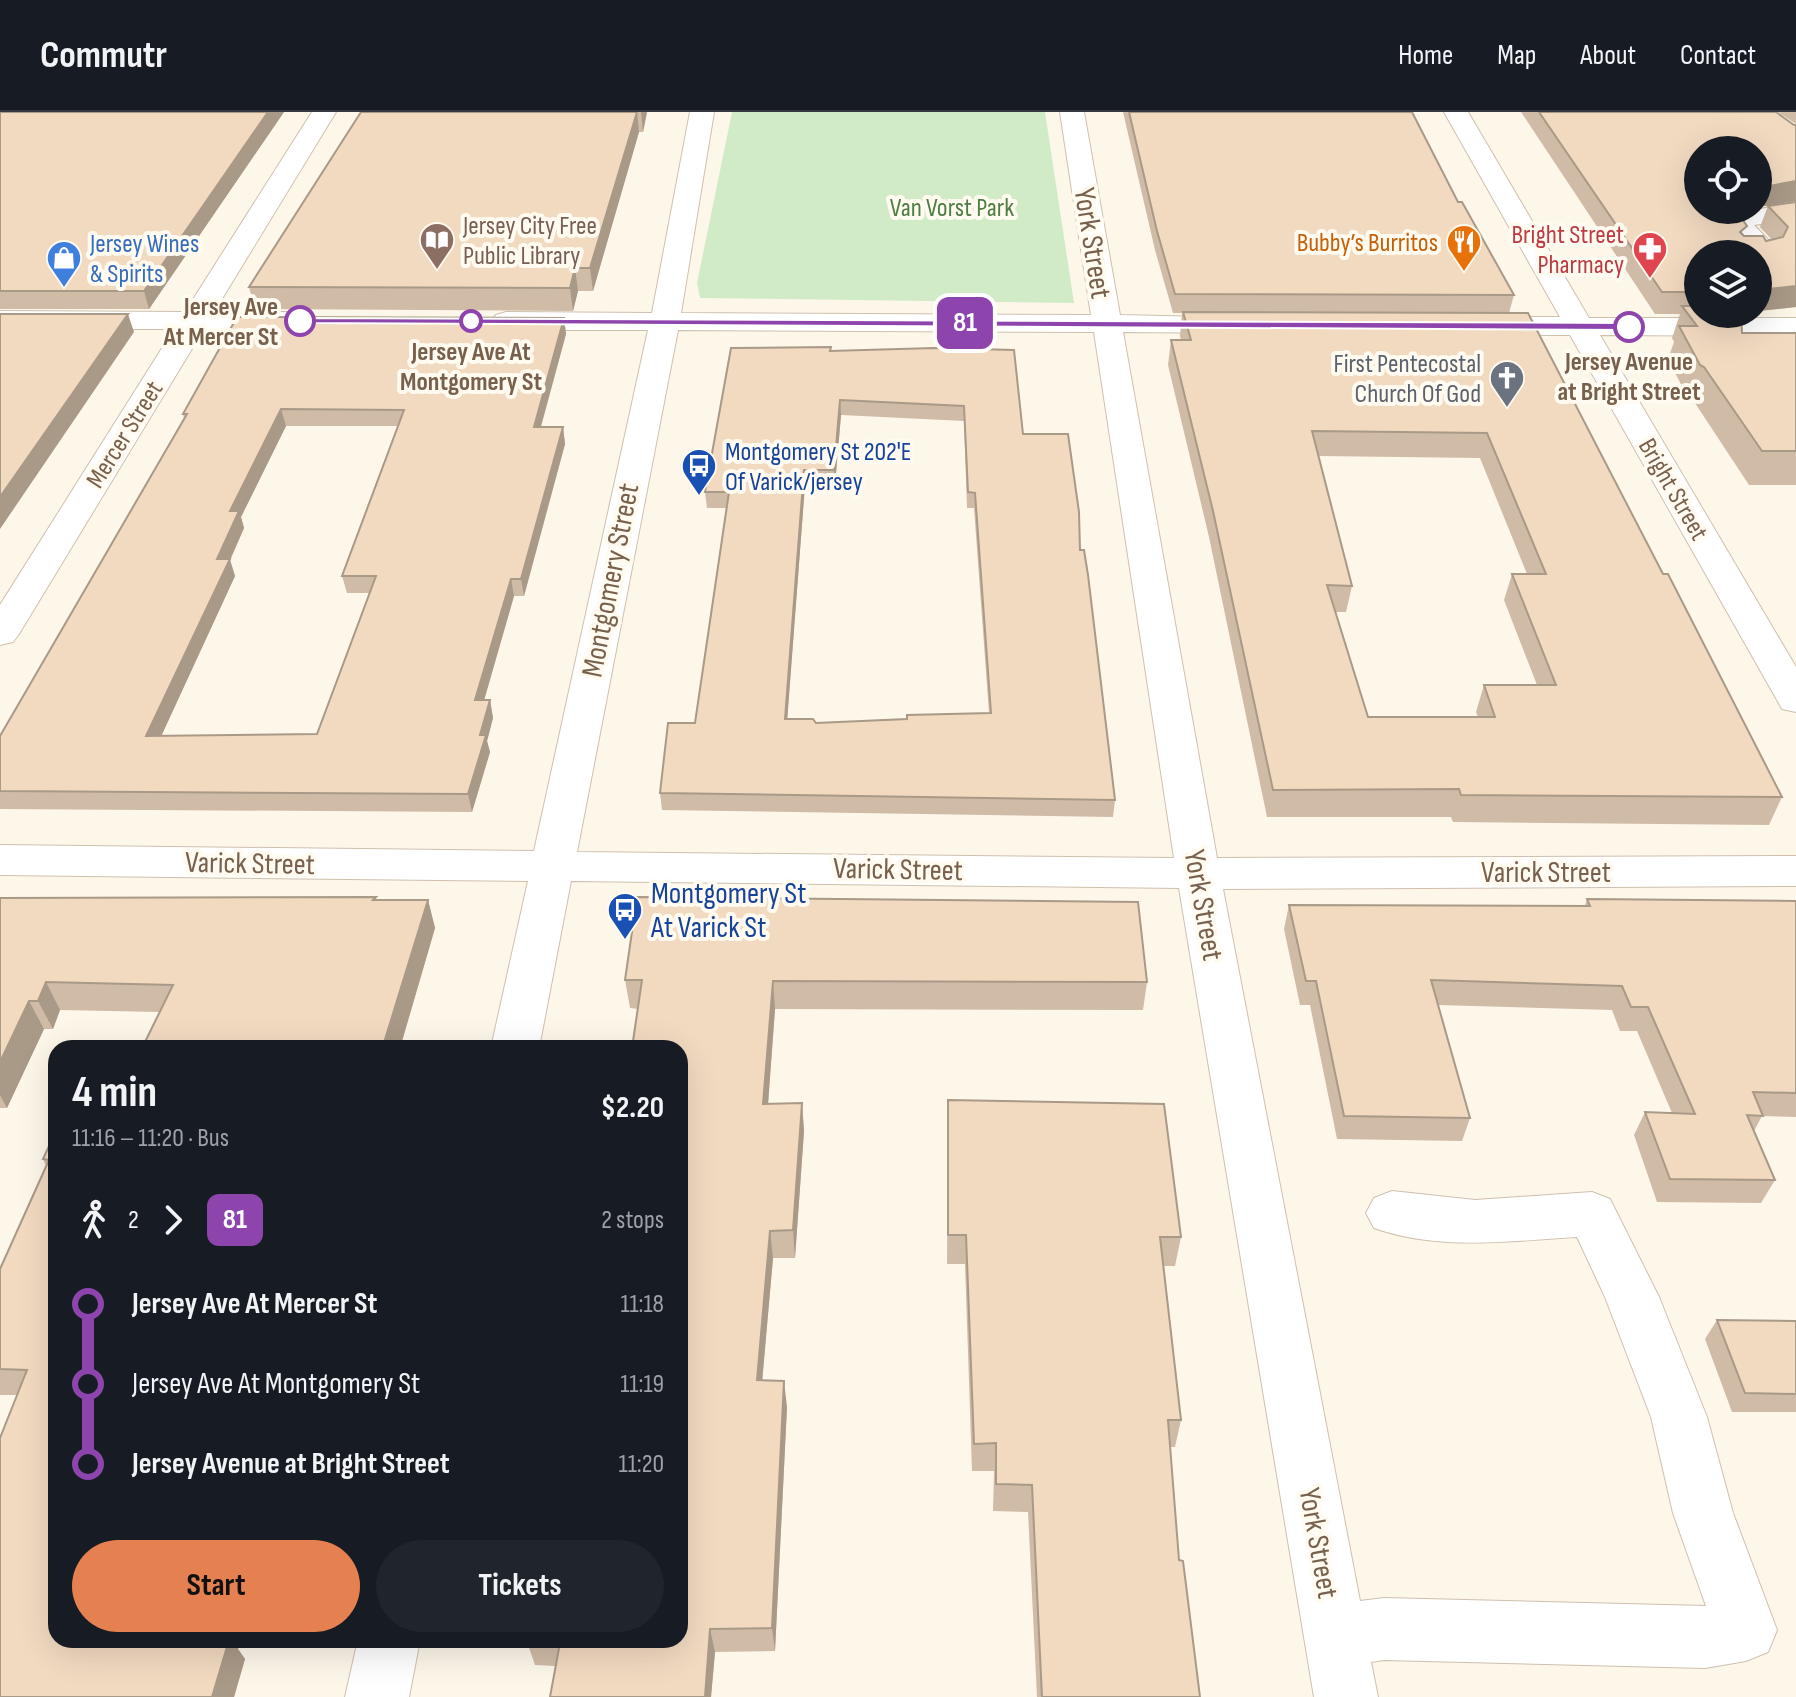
<!DOCTYPE html>
<meta charset="utf-8">
<style>
:root{--surface:#171b24;--page:#20242c;--text:#f1f3f6;--muted:#9ea1a6;--line:#363941;--accent:#e58150}
body{margin:0;font-family:"Sofia Sans Condensed",sans-serif;background:var(--page);color:var(--text);height:100vh;display:flex;flex-direction:column;font-size:30px;white-space:nowrap}
*{box-sizing:border-box;margin:0}
p{font-size:26px;color:var(--muted)}
.icon{flex:none;width:44px;height:44px;fill:none;stroke:currentColor;stroke-width:2;stroke-linecap:round;stroke-linejoin:round}
.map{position:relative;flex:1;overflow:hidden}
.side{position:absolute;left:48px;top:928px;width:640px;height:608px;display:flex;flex-direction:column;background:var(--surface);border-radius:24px;box-shadow:0 8px 32px #0002}
.side>*{flex:none}
.badge{padding:0 16px;border-radius:12px;font-size:28px;line-height:52px}
.buttons{position:absolute;left:1684px;top:24px;display:grid;gap:16px}
.buttons a{display:grid;place-items:center;width:88px;height:88px;border-radius:50%;background:var(--surface);box-shadow:0 8px 32px #0002;font-size:40px}
.map>.badge{position:absolute;translate:-50% -50%;box-shadow:0 0 0 4px #fff}
.legs{display:flex;align-items:center;gap:12px;height:88px;padding:0 24px;font-size:26px}
.legs p{margin-inline-start:auto}
.headline{display:flex;align-items:center;justify-content:space-between;height:136px;padding:0 24px}
h1{font-size:44px;font-weight:700;line-height:60px}
.cta{display:flex;gap:16px;margin-top:auto;padding:16px 24px}
.cta a{flex:1;height:92px;border-radius:48px;background:var(--accent);color:#111;font-size:32px;font-weight:700;line-height:92px;text-align:center}
.cta a+a{background:var(--page);color:var(--text)}
ul{padding:0 24px;list-style:none}
li{display:flex;align-items:center;gap:28px;height:80px;font-size:30px}
li i{display:grid;place-items:center;width:12px;height:100%;margin:0 10px;background:currentColor}
li i::after{content:'';width:20px;height:20px;margin:-10px;border:6px solid;border-radius:50%;background:var(--surface)}
li p{margin-inline-start:auto}
li:first-child i{background:linear-gradient(#0000 50%,currentColor 0)}
li:last-child i{background:linear-gradient(currentColor 50%,#0000 0)}
header{display:flex;align-items:center;gap:48px;box-sizing:border-box;height:112px;padding:0 40px;background:var(--surface);border-bottom:2px solid var(--line)}
header strong{font-size:38px}
nav{display:flex;gap:44px;margin-inline-start:auto;font-size:28px}
.map>svg:first-child{display:block}
</style>
<header>
<strong>Commutr</strong>
<nav><a>Home</a><a>Map</a><a>About</a><a>Contact</a></nav>
</header>
<div class="map">
<svg width="1796" height="1585" viewBox="0 0 1796 1585">
<rect width="100%" height="100%" fill="#fdf7ea"/>
<!-- green -->
<path fill="#d2ebc7" d="M732,0h313l29,191 -374,-5 -3,-15z"/>
<g fill="none" stroke-linecap="round" stroke-linejoin="round">
<defs>
<path id="minor" d="M312,0h24l-122,200h80l10,3 5,6 -5,6 -10,3 -90,-1 -185,305 -6,8 -13,3v-40l174,-276h-174v-18l185,1z
M690,0h24l-33,201 410,2 -31,-203h24l36,203 132,3 5,6 -5,6 -10,3 -119,-1 94,526 579,-2v30l-573,3 137,712 24,-3 322,8 -33,-93 -22,-96 -46,-120 -28,-60c-67,4 -139,14 -203,-9l-8,-15 8,-15 18,-7 83,9 117,-8 18,7 49,98 48,120 26,96 44,117 -9,22 -22,9 -41,7 -321,-8 -13,2 7,35h-64l-135,-809 -608,-7 -32,167h-48l37,-167 -528,-6v-30l534,6 114,-521h-142l-10,-3 -5,-6 5,-6 10,-3 146,1zM678,218l416,2 80,526 -597,-6z
M1444,0h24l121,206h207v18l-196,-1 196,332v45l-14,-3 -5,-9 -207,-365h-96l-10,-3 -5,-6 5,-6 10,-3h86z
M1796,91v16l-42,6 24,25 -4,6 -16,4v-6h-22l8,-7 -8,-6 -11,-21 4,-6z
M358,1528h62l-11,57h-64z"/>
</defs>
<!-- minor casing -->
<use href="#minor" stroke="#cfc0ae" stroke-width="2"/>
<!-- minor -->
<use href="#minor" fill="#fff" fill-rule="evenodd"/>
</g>
<!-- wall -->
<path fill="#d0bba6" fill-rule="evenodd" d="M0,0h284l-135,197h-149z
M361,0h286l-4,20h-4l-46,159h-15l-5,20 -318,-2 -6,-22z
M1123,0h289l46,90 56,93 -5,18 154,261 119,223 -13,28 -316,-3 -2,-5h-184l-58,-280 -41,-172 3,-25h10l-1,-4 2,-23h-9l-18,-63zM1319,344l161,2 47,116h-15l-8,26 33,85h-53l-8,27 2,5h-110l-32,-105h10l6,-26z
M1521,0h255l20,89 -38,6v-57l-60,60h43l-5,1 7,24 23,6 6,-1 -12,-13 8,-21 28,-4v105l-38,4v-57h-60v60l44,19h54v152h-47l-56,-85 -5,-2 -20,-39 6,-17 -2,-4 8,-24h-25z
M1778,0h18v12z
M564,206l2,16 -25,93h22l2,17 -41,152h-10l-30,104h6l3,18 -6,23 3,11 -18,60 -472,-3v-73l184,-318 -1,-4zM286,314h112l-56,150 5,17h23l-53,141 -156,2 74,-160 -5,-16 14,-32 -3,-11z
M934,236l89,86 57,116 35,250 -2,17 -451,-7 -2,-17 35,-70 31,-215h-19l-2,-16 126,-141zM841,303l123,6 3,87h7l15,205 -82,6 -91,4 -29,-4 18,-234h30z
M376,785v3h52l7,28 -35,120h-258l18,-36 -100,-2 -7,19h-9l-37,79h-7v-210z
M1587,787l209,2v216l-34,-1 -8,15 21,49 -14,23 -104,-1 -23,-67 11,-23 27,1 -35,-82h-17l-8,-21 -174,-5 32,113 -8,23 -125,-2 -27,-134h-10l-16,-76 5,-24h296z
M625,868l522,2 -4,28 -368,-1 -7,95 34,-1 2,28 -9,127h-22l-11,122 25,27 -12,244 -60,1 -4,45h-161l5,-31 -20,-1 -8,-23 153,-2 -42,-631 -8,-1z
M948,988l233,137 -6,29h-11l17,154 -6,27h-5l9,113 21,137h-163l-9,-185 -35,-1 1,-40h-22l-7,-207h-18z
M56,1019v509h185l-3,9 7,10 -11,38h-234v-259l17,-43h-17v-126l46,-103 -3,-7z
M1717,1208l79,1v91h-64l-27,-73z"/>
<!-- shaded-wall -->
<path fill="#a99987" d="M268,0h16l-135,197 -5,-18z
M637,0l2,20 -46,159 -3,-23z
M641,0h6l-4,20z
M1796,69v20l-38,6v-19z
M575,156l3,23 -5,20 -3,-23z
M1796,174v21l-38,4v-21z
M128,202l6,18 -134,197v-32z
M564,206l2,16 -30,110 -2,-17z
M840,288l1,15 -6,70 -1,-15z
M281,297l5,17 -45,91 3,11 -14,32 5,16 -82,178 -7,-18 71,-177 13,-48z
M563,315l2,17 -41,152 -3,-17z
M804,358l1,15 -19,251 -1,-17z
M511,467l3,17 -35,122 -4,-18z
M490,588l3,18 -6,23 3,11 -18,60 -4,-18 12,-59z
M428,788l7,28 -35,120h-16l-1,-2z
M773,869l2,28 -9,123 -3,-28z
M46,870l14,28 -7,19 -15,-28z
M29,889l15,28 -37,79 -7,-13v-33z
M802,991l2,28 -9,127 -2,-28z
M770,1119l3,27 -13,148 -3,-26z
M784,1269l3,26 -12,244 -3,-23z
M710,1517l5,23 -4,45h-6z
M221,1528h20l-3,9 7,10 -11,38h-22z"/>
<!-- building -->
<path fill="#f2dac1" stroke="#a99987" stroke-width="2" fill-rule="evenodd" d="M0,0h268l-124,179h-144z
M361,0h276l-47,156h-15l-5,20 -321,-1z
M1129,0h283l46,90h4l52,93 -339,-1 -18,-63z
M1539,0h237l18,13h2v56l-38,7v-38h-60v60h38l11,16 -7,6 4,4h19l3,5 17,-4 5,-10 -20,-21 28,-4v84l-38,4v-36h-60v38h-36z
M1682,194h16v8h43l1,19h54v118h-34l-58,-84 -4,-2 -21,-39h18z
M1183,200l345,1 135,261h5l114,223 -321,-2 -2,-6 -186,1 -60,-279 -42,-171h20zM1312,319l175,2 59,141h-34l44,111h-72l11,32h-127l-41,-132 25,1z
M0,202h128l-128,183z
M237,205l327,1 -30,109h29l-42,152h-10l-36,121h15l-10,35h6l-18,59 -468,-3v-55l187,-322h-4zM281,297l123,1 -62,166h34l-59,158 -171,2 84,-177h-13l22,-48h-9z
M831,235l-1,4 104,-3 80,2 9,84h45l11,78 1,38h4l4,25 27,225 -455,-7 8,-70h27l34,-231h-24l26,-144zM840,288l124,6 4,86 7,1 16,220 -84,2v4l-91,4 -3,-4h-28l19,-249h30z
M376,785l-3,3h55l-45,146h6l-1,2h-246l31,-63 -127,-3 -8,19h-9l-29,61v-164z
M637,785l501,5 9,80 -374,-1 -10,123 39,-1 -9,127 -23,1 -13,149 27,1 -12,247 -62,1 -5,68h-155l10,-54 -33,-1v-2h153v-592h-48l10,-68h-17z
M1587,787l209,2v192l-43,-1 10,24 -16,-1 28,65 -105,-1 -25,-67 50,2 -47,-107h-17l-9,-21 -191,-6 39,138 -126,-2 -28,-135h-10l-17,-76 301,1z
M948,988l216,4 17,133h-21l21,183h-13l11,140 4,1 17,136h-158l-10,-212 -36,-1v-41l-22,1 -8,-209h-18z
M56,1019v509h173l-17,57h-212v-259l27,-68 -27,-1v-100l49,-109 -6,-1z
M1717,1208l79,1v73l-51,-1z"/>
<!-- line-1 -->
<path fill="#8e44ad" stroke="#fff" stroke-width="2" d="M300,206l1329,5 5,4 -5,3 -1333,-7 -1,-2z"/>
<!-- icons -->
<defs>
<symbol id="library-pin" viewBox="-11 -11 22 30"><path d="M0 17L-7.5 6A9.5 9.5 0 1 1 7.5 6Z" fill="#8d6e63" stroke="#fffbf0"/><path d="M-6-4Q-3-5.5-.7-3.5V5Q-3 3-6 4ZM6-4Q3-5.5 .7-3.5V5Q3 3 6 4Z" fill="#fff"/></symbol>
<symbol id="restaurant-pin" viewBox="-11 -11 22 30"><path d="M0 17L-7.5 6A9.5 9.5 0 1 1 7.5 6Z" fill="#e8710a" stroke="#fffbf0"/><path d="M-5-6h1v4h1v-4h1v4h1v-4h1v5L-1.5 .5V6h-2V.5L-5-1ZM5-6V6H3V1.5H1.5Q1.5-4 5-6Z" fill="#fff"/></symbol>
<symbol id="pharmacy-pin" viewBox="-11 -11 22 30"><path d="M0 17L-7.5 6A9.5 9.5 0 1 1 7.5 6Z" fill="#e0444e" stroke="#fffbf0"/><path d="M-2-6h4v4h4v4h-4v4h-4v-4h-4v-4h4Z" fill="#fff"/></symbol>
<symbol id="shop-pin" viewBox="-11 -11 22 30"><path d="M0 17L-7.5 6A9.5 9.5 0 1 1 7.5 6Z" fill="#3f7fe0" stroke="#fffbf0"/><path d="M-5-2.5h2.3a2.7 3.5 0 0 1 5.4 0H5L5.5 6h-11ZM-1.5-2.5h3a1.5 2.3 0 0 0-3 0Z" fill="#fff"/></symbol>
<symbol id="church-pin" viewBox="-11 -11 22 30"><path d="M0 17L-7.5 6A9.5 9.5 0 1 1 7.5 6Z" fill="#6b7280" stroke="#fffbf0"/><path d="M-1.2-6h2.4v3.5h3.3v2.4h-3.3V6h-2.4V-.1h-3.3v-2.4h3.3Z" fill="#fff"/></symbol>
<symbol id="bus-pin" viewBox="-11 -11 22 30"><path d="M0 17L-7.5 6A9.5 9.5 0 1 1 7.5 6Z" fill="#1a4fb4" stroke="#fffbf0"/><path d="M-5-6H5V4H4V6H2V4H-2V6H-4V4H-5ZM-3.5-4V0h7V-4ZM-3.5 1.2v1.5H-2V1.2ZM2 1.2v1.5H3.5V1.2Z" fill="#fff"/></symbol>
</defs>
<g fill-rule="evenodd">
<use href="#library-pin" x="417" y="108" width="40" height="54"/>
<use href="#restaurant-pin" x="1444" y="110" width="40" height="54"/>
<use href="#pharmacy-pin" x="1630" y="117" width="40" height="54"/>
<use href="#shop-pin" x="44" y="126" width="40" height="54"/>
<use href="#church-pin" x="1487" y="246" width="40" height="54"/>
<use href="#bus-pin" x="679" y="334" width="40" height="54"/>
<use href="#bus-pin" x="605" y="778" width="40" height="54"/>
</g>
<!-- markers -->
<g fill="#fff" stroke="#8e44ad" stroke-width="4">
<circle cx="300" cy="209" r="14"/>
<circle cx="471" cy="209" r="10"/>
<circle cx="1629" cy="215" r="14"/>
</g>
<g text-anchor="middle" stroke-width="8" stroke-linejoin="round" paint-order="stroke">
<!-- far-park labels -->
<g font-size="26" fill="#4f7d44" stroke="#fffbf0">
<text x="952" y="104">Van Vorst Park</text>
</g>
<!-- far-education labels -->
<g font-size="26" fill="#785e54" stroke="#fffbf0" text-anchor="start">
<text x="463" y="122">Jersey City Free<tspan x="463" dy="30">Public Library</tspan></text>
</g>
<!-- far-health labels -->
<g font-size="26" fill="#be3a42" stroke="#fffbf0" text-anchor="end">
<text x="1624" y="131">Bright Street<tspan x="1624" dy="30">Pharmacy</tspan></text>
</g>
<!-- far-food labels -->
<g font-size="26" fill="#c56008" stroke="#fffbf0" text-anchor="end">
<text x="1438" y="139">Bubby’s Burritos</text>
</g>
<!-- far-shop labels -->
<g font-size="26" fill="#366cbe" stroke="#fffbf0" text-anchor="start">
<text x="90" y="140">Jersey Wines<tspan x="90" dy="30">&amp; Spirits</tspan></text>
</g>
<!-- far-stop labels -->
<g font-size="26" font-weight="bold" fill="#78604c" stroke="#fffbf0">
<text x="278" y="203" text-anchor="end">Jersey Ave<tspan x="278" dy="30">At Mercer St</tspan></text>
<text x="471" y="248">Jersey Ave At<tspan x="471" dy="30">Montgomery St</tspan></text>
<text x="1629" y="258">Jersey Avenue<tspan x="1629" dy="30">at Bright Street</tspan></text>
</g>
<!-- far-worship labels -->
<g font-size="26" fill="#5b616d" stroke="#fffbf0" text-anchor="end">
<text x="1481" y="260">First Pentecostal<tspan x="1481" dy="30">Church Of God</tspan></text>
</g>
<!-- far-street labels -->
<g font-size="26" fill="#78604c" stroke="#fffbf0">
<text transform="translate(124 322) rotate(-58)" y="9">Mercer Street</text>
<text transform="translate(1674 377) rotate(60)" y="9">Bright Street</text>
</g>
<!-- far-transit labels -->
<g font-size="26" fill="#164399" stroke="#fffbf0" text-anchor="start">
<text x="725" y="348">Montgomery St 202'E<tspan x="725" dy="30">Of Varick/jersey</tspan></text>
</g>
<!-- street labels -->
<g font-size="30" fill="#78604c" stroke="#fffbf0">
<text transform="translate(1093 131) rotate(81)" y="10">York Street</text>
<text transform="translate(610 468) rotate(-79)" y="10">Montgomery Street</text>
<text transform="translate(250 751) rotate(1)" y="10">Varick Street</text>
<text transform="translate(898 757) rotate(1)" y="10">Varick Street</text>
<text x="1546" y="770">Varick Street</text>
<text transform="translate(1204 793) rotate(80)" y="10">York Street</text>
<text transform="translate(1319 1431) rotate(80)" y="10">York Street</text>
</g>
<!-- transit labels -->
<g font-size="30" fill="#164399" stroke="#fffbf0" text-anchor="start">
<text x="651" y="791">Montgomery St<tspan x="651" dy="34">At Varick St</tspan></text>
</g>
</g>
</svg>
<div class="buttons">
<a><svg class="icon" aria-label="locate" viewBox="0 0 24 24"><circle cx="12" cy="12" r="6"/><path d="M12 2v4M12 18v4M2 12h4M18 12h4"/></svg></a>
<a><svg class="icon" aria-label="layers" viewBox="0 0 24 24"><path d="M12 4l9 5-9 5-9-5zM3 14l9 5 9-5"/></svg></a>
</div>
<b class="badge" style="left:965px;top:211px;background:#8e44ad;color:#fff">81</b>
<section class="side">
<div class="headline"><div><h1>4 min</h1><p>11:16 – 11:20 · Bus</p></div><b>$2.20</b></div>
<div class="legs"><svg class="icon" aria-label="walk" viewBox="0 0 24 24"><circle cx="13" cy="4" r="2"/><path d="M13 8l-2 6 4 7M11 14l-3 7M7 12l3-4h3l4 4"/></svg>2<svg class="icon" aria-label="forward" viewBox="0 0 24 24"><path d="M9 5l7 7-7 7"/></svg><b class="badge" style="background:#8e44ad;color:#fff">81</b><p>2 stops</p></div>
<ul>
<li><i style="color:#8e44ad"></i><b>Jersey Ave At Mercer St</b><p>11:18</p></li>
<li><i style="color:#8e44ad"></i><span>Jersey Ave At Montgomery St</span><p>11:19</p></li>
<li><i style="color:#8e44ad"></i><b>Jersey Avenue at Bright Street</b><p>11:20</p></li>
</ul>
<div class="cta"><a>Start</a><a>Tickets</a></div>
</section>
</div>
